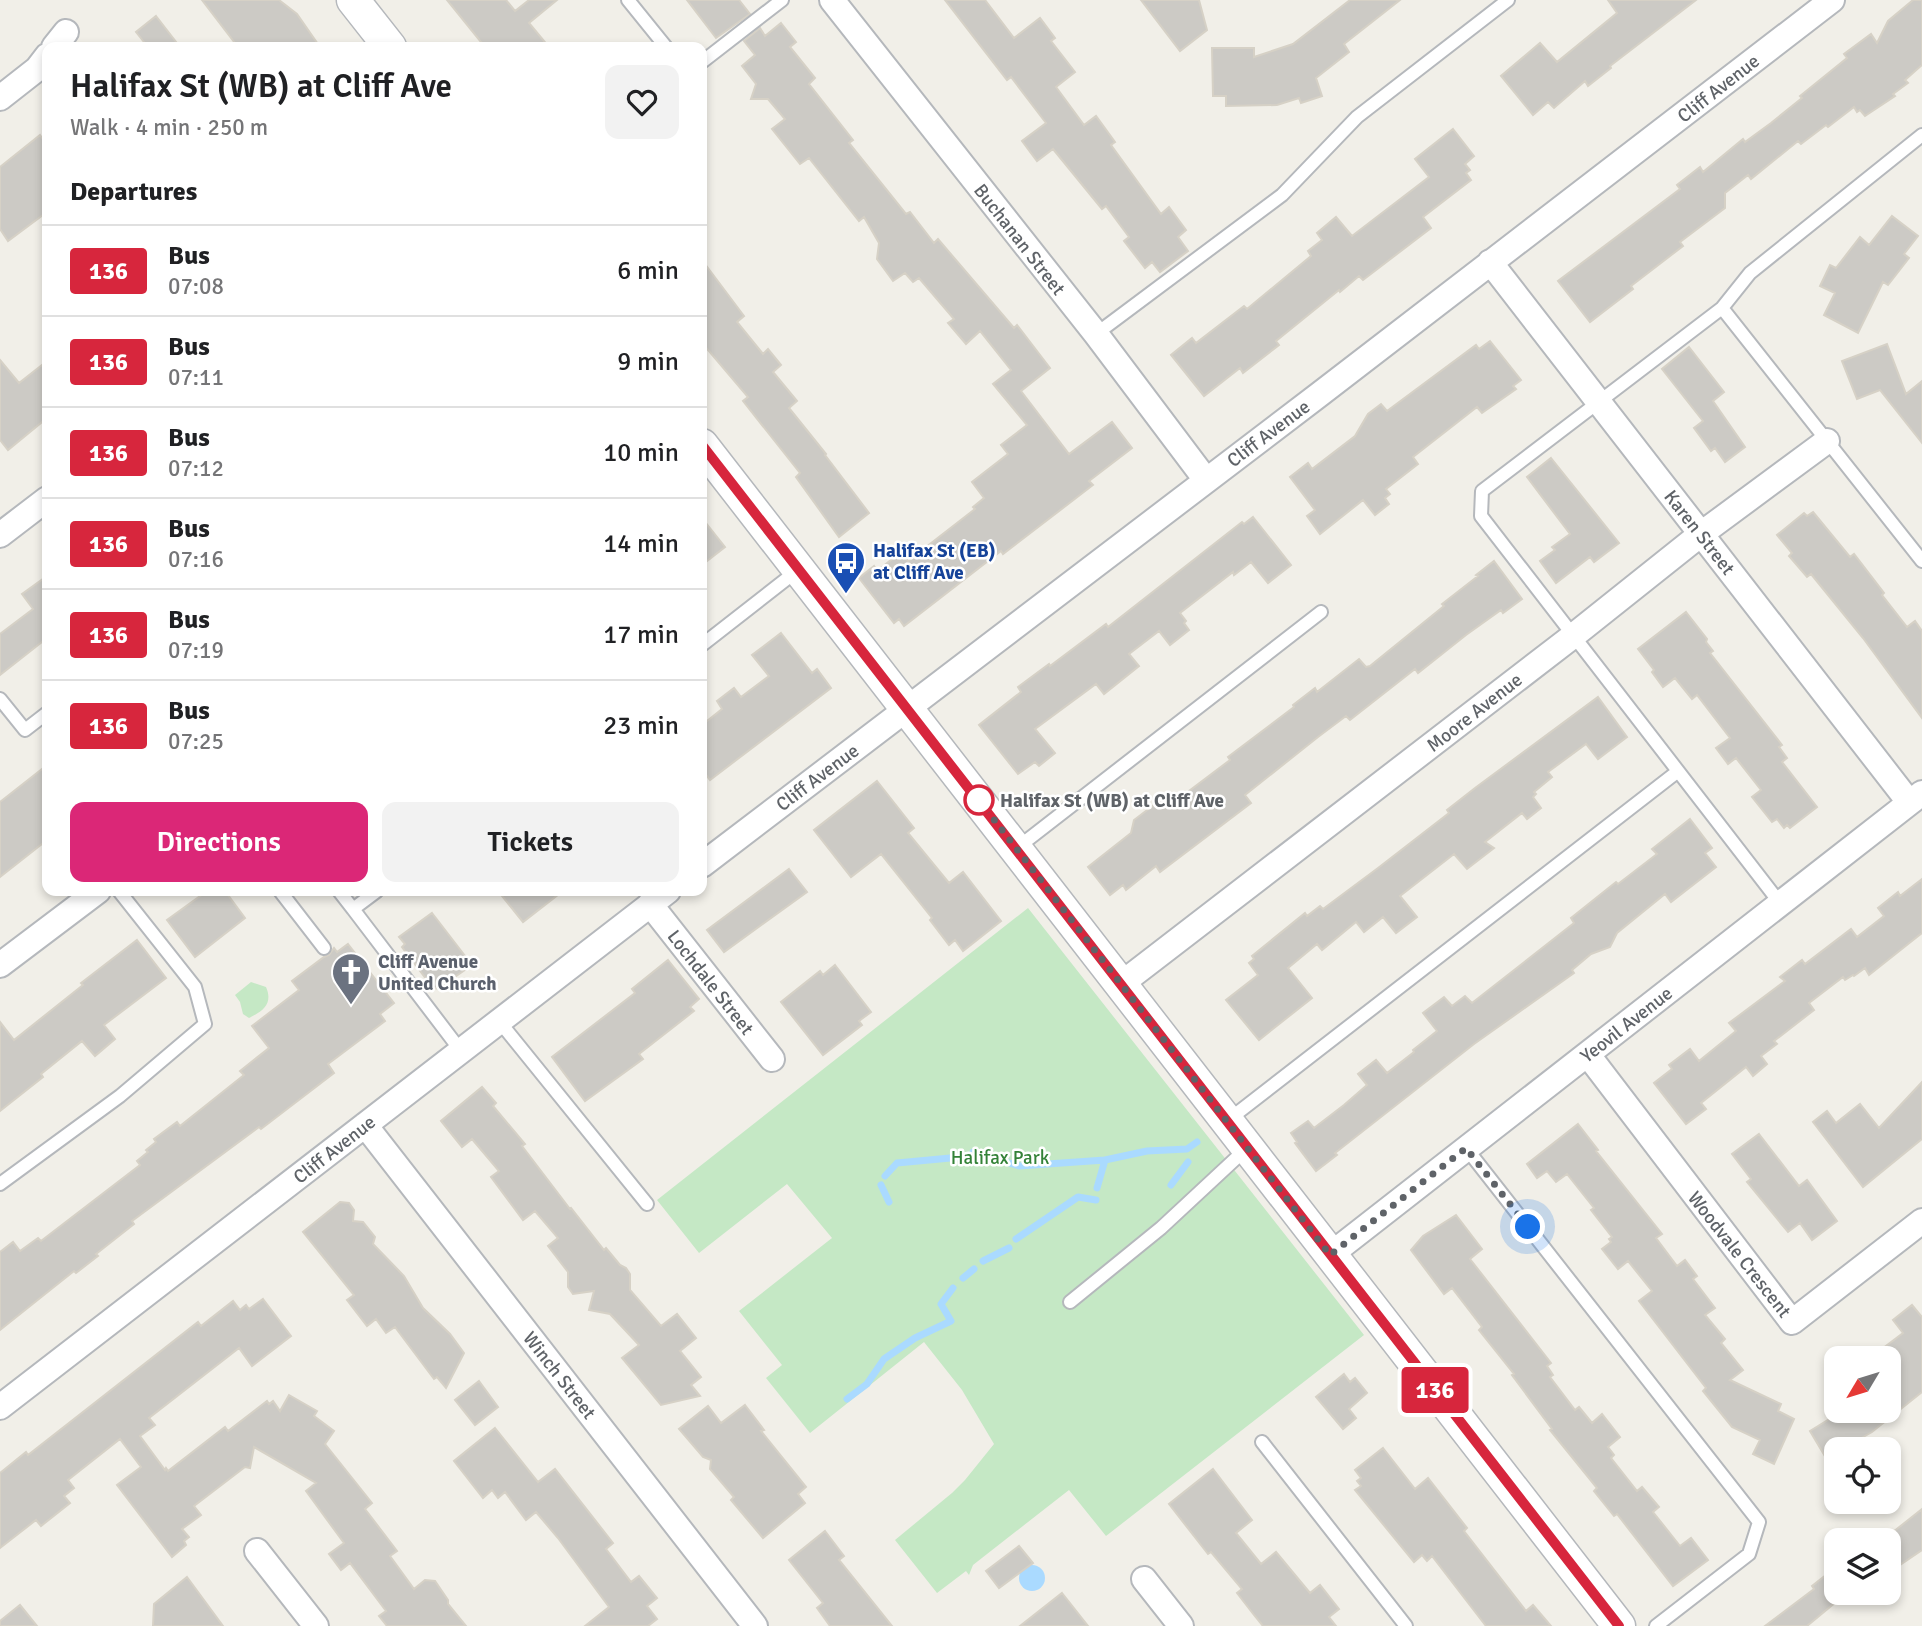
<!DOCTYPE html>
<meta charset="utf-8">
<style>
:root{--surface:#fff;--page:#f2f2f2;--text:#202124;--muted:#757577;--line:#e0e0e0;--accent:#db2777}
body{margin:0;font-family:Signika,sans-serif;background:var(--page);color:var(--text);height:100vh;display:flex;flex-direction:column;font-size:26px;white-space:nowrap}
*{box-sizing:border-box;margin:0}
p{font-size:23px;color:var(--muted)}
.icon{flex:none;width:38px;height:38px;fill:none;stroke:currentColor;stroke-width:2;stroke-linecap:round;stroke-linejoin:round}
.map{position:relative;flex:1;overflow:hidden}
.details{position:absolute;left:42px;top:42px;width:665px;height:854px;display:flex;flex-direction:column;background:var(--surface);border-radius:14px;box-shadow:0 4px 10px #0003}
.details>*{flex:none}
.badge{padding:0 14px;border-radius:5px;font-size:24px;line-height:46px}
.needle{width:46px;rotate:232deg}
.buttons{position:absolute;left:1824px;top:1346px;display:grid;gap:14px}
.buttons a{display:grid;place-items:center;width:77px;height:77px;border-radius:14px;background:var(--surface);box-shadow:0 4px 10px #0003;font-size:35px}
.you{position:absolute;width:35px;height:35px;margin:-18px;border:5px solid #fff;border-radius:50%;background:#1a73e8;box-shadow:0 0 0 10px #1a73e833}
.map>.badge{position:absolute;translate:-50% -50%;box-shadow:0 0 0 4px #fff}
h2{padding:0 28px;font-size:26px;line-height:63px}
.round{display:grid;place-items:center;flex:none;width:74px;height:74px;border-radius:14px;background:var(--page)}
.summary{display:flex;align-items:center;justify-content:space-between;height:119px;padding:0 28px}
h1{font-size:33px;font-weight:600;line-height:52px}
.primary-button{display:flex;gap:14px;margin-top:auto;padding:14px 28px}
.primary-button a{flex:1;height:80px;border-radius:14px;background:var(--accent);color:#fff;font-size:28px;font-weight:600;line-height:80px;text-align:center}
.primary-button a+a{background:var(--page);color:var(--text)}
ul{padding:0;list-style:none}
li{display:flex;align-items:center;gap:21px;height:91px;padding:0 28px;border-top:2px solid var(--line)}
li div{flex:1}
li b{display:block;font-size:26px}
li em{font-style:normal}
li .badge{min-width:77px;font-weight:700;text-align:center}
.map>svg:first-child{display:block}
</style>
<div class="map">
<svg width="1922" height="1626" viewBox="0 0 1922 1626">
<rect width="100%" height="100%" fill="#f1efe8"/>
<!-- green -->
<path fill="#c5e8c5" d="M1028,908l336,427 -258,201 -37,-46 -96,75 -4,10 -3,-4 -29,22 -42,-53 57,-47 13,-13 29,-36 -32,-54 -38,-48 -114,91 -44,-55 16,-13 -43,-54 93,-73 -45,-54 -88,69 -42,-53z
M251,982l15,5c7,16 -2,24 -17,31l-6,-4 -3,-12 -5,-7z"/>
<!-- water -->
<path fill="#aadaff" d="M1019 1578a13 13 0 1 1 26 0a13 13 0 1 1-26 0Z"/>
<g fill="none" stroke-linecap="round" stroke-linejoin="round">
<!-- stream -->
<path stroke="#aadaff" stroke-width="7" d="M973,1152l46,14 86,-6
M885,1176l12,-13 64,-6
M881,1185l8,17
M1171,1185l17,-23
M1097,1188l8,-28 42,-9 40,-2 10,-7
M1016,1239l62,-42 18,3
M983,1261l26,-13
M963,1278l11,-9
M847,1399l20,-15 17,-25 31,-21 36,-17 -10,-17 12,-16"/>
</g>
<!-- building -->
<path fill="#cccac5" stroke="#d6d1c6" stroke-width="2" d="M202,0h77l18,14 23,33h-82z
M447,0h59l9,11 14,-11h28l-28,23 20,24h-64z
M687,0h52l11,14 -34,24z
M945,0h40l29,38 26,-20 15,20 -4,3 24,31 -19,15 28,38 12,-9 19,26 -4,3 50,69 8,-7 17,23 -8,7 10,14 -28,21 -8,-10 -7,6 -21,-27 5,-4 -23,-31 -4,3 -49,-60 -16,12 -15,-20 24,-18 -35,-46 -4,3z
M1141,0h58l8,30 -27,21z
M1350,0h50l-56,44 5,8 -33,26 6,18 -21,7 -2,-5 -22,7 -51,1v-10h-13l-1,-48h42v9l39,-13z
M1608,0h88l-86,66 1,2 -23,18 -3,-5 -31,27 -6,-6 -15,13 -32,-39 39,-33 17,19 60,-49z
M1913,0h9v65l-17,15 3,3 -15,11 2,2 -30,20 -5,-6 -3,2 -3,-5 -26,20 -2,-2 -25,19 -3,-3 -47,38 -3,-4 -23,18v15l-45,34 3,4 -52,40 2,3 -43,33 -32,-41 122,-92 -3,-4 23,-18 3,5 40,-33 2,3 26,-19 31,-25 -2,-2 47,-38 -3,-4 27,-20 6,9 11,-22z
M156,16l24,31h-32l-12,-15z
M781,23l15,19 -6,5 25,31 -6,6 44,56 -4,3 57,71 4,-2 24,31 4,-4 76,89 3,-3 33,43 -29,23 48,63 43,-32 20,26 -43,33 4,4 -90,69 -2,-3 -97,75 -5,-7 -5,4 -35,-45 15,-12 3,5 24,-19 7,9 67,-52 -2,-2 11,-9 -12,-16 36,-28 -7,-9 26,-20 -34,-41 18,-14 -31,-39 -14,13 -18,-21 6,-4 -35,-41 -6,4 -8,-9 -12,8 -16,-22 2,-16 -15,-26 -5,4 -50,-63 -9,6 -28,-35 13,-10 -17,-20h-17l5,-15 -14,-18 13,-11 -11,-14 16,-13 5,8z
M1453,129l21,27 -9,8 5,6 -4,3 5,7 -48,37 8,11 -68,52 -4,-4 -19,16 -1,-2 -63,51 3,4 -36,28 -3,-5 -36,28 -33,-41 21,-17 4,5 48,-37 3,3 64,-53 -3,-5 14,-11 -5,-7 19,-16 16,19 77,-59 -14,-18z
M40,135l7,10v67l-39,29 -8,-12v-62z
M1892,216l26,20 -14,18 5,4 -21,27 -5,-3 -25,51 -34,-18 11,-22 -15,-7 10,-21 6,3 24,-31 9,8z
M702,260l42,56 -7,6 26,32 5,-5 13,16 -8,7 24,29 -8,7 37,46 -1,1 44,58 -30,24 -43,-60 4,-4 -57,-72 5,-4 -46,-54z
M1490,341l31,39 -8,6 3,3 -34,24 -5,-6 -64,50 5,7 -32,25 4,5 -5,4 4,6 -14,11 -12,-15 -43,34 -13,-18 8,-6 -25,-33 18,-14 4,6 43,-33 13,-22 13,-10 6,7 89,-66 3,4z
M1887,344l19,50 16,-13v62l-42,-53 -23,9 -15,-38z
M1689,347l35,45 -11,9 32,46 -20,15 -10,-14 -4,3 -17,-23 9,-7 -41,-52z
M0,360l19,23 28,-22v57l-39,32 -8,-10z
M1551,458l68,85 -25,19 -4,-5 -34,26 -16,-22 15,-11 -3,-3 18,-13 -43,-57z
M1813,512l37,45 4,-3 30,39 -2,2 25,32 8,-6 7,10v87l-59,-80 -52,-64 -4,3 -18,-21 3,-3 -15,-18 27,-22 3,3z
M1253,517l38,48 -23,18 -17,-21 -17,13 -1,-3 -53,41 6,8 -2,2 5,7 -19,15 -11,-14 -30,23 10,12 -35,28 -8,-10 -61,45 20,24 -16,13 -4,-4 -17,12 -39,-49 42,-33 -3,-5 31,-23 1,2 56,-42 2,3 134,-105 2,2z
M702,518l23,29 -23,18z
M1494,561l28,38 -19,14 -2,-3 -35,25 -48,38 -3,-4 -65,51 -4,-4 -28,21 -73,58 6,8 -91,69 -4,-6 -30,24 -3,-5 -13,10 -22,-28 43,-34 3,-13 33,-25 6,8 57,-43 -2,-3 66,-50 -1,-2 22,-17 2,4 42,-33 7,8 4,-1 74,-60 -2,-2 36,-28 -2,-1z
M47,576v62l-47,37v-41l33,-25 -11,-15z
M1686,612l21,27 -1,3 7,9 -3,2 72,92 -3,2 8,11 -5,4 35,45 -27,21 -3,-3 -3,3 -7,-9 -5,3 -20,-25 9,-7 -25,-32 -8,6 -12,-16 14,-10 -33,-43 -5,4 -17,-21 -12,9 -11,-15 2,-2 -16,-21z
M781,633l31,40 5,-4 14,19 -121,92 -8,-11v-44l20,-16 -5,-8 17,-13 7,9 28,-21 -17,-21z
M1598,697l29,40 -29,22 -12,-15 -38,28 4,5 -18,15 2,2 -3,3 8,11 -14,11 -5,-6 -37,29 9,6 -27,21 -13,-15 -54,42 17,21 -21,16 -13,-16 -19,15 -8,-10 -34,28 -5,-6 -29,24 24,30 -53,42 -33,-40 32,-25 -9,-12 5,-4 -2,-3 53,-43 2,3 13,-10 3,3 55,-41 71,-55 -2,-3 28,-22z
M47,765v75l-47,37v-75z
M877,781l37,47 -6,5 41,50 14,-11 38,49 -38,30 -8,-11 -6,5 -19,-25 2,-2 -51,-64 -30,23 -37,-47z
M1690,819l22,29 -7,5 11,14 -45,35 -6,-8 -48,39 -7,14 -19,7 -19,16 2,3 -100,71 -139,109 2,2 -21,16 -21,-28 2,-1 -6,-9 17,-12 6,7 30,-23 23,-20 -9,-11 18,-14 11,13 27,-21 -1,-2 24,-19 -14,-18 21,-16 8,9 13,-10 7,7 102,-80 -3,-5 45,-36 2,2 39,-30 -5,-5z
M789,869l18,23 -83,60 -17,-22z
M1922,879v54l-53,42 -4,-7 -11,8 -1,-1 -8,5 -2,-3 -34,26 5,7 -40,31 3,3 -16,12 6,8 -14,12 -7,-9 -45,36 5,6 -20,15 -32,-41 18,-14 -3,-4 21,-16 9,12 37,-30 -7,-8 56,-42 -5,-4 22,-17 3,4 46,-35 6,8 27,-21 -6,-8 20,-16 2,4z
M207,891h18l20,27 -50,39 -28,-37z
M498,891h65l-40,31z
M432,913l40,52 -23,16 -8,8 -8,-1 -31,-41 3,-3 -6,-7z
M137,940l29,38 -62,47 11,14 -20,17 -13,-15 -41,33 2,3 -43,34v-89l14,18 69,-55 -2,-2z
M348,944l46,59 -14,11 5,7 -57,43 6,9 -73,56 -2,-2 -127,94 2,3 -38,30 2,2 -22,17 -2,-2 -74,59v-78l13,-10 7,9 18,-13 3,3 99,-76 -3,-4 11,-9 -2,-2 10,-8 -2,-3 23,-17 3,4 64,-51 -4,-4 29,-23 -17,-22 47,-36 -7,-9 32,-24 5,-2 5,-7 3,4z
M668,960l31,39 -9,8 4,4 -55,43 4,5 -58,42 -33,-44 83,-64 -3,-4z
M835,965l36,47 -12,9 3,4 -39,30 -42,-53 39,-31 3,4z
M1922,1082v57l-59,48 -50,-65 14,-11 9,12 24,-19 19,24z
M482,1087l14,16 -3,3 32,38 -3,2 48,63 1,-1 33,42 2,-2 14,17 6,3 4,6v16l31,36 16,-12 19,24 -16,13 21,26 -10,8 9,11 -39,9 -39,-47 17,-13 -29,-31 -21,-4 5,-19 -21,3 -5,-7v-15l-20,-26 10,-8 -23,-27 -12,9 -32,-43 8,-6 -27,-32 -10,8 -21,-26z
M1578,1124l20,26 -2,1 66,83 -6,4 21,28 8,-6 12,16 -4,3 22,29 -10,7 20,24 -4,4 22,27 -13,10 51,24 -3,7 16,8 -20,45 -21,-10 7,-14 -28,-13 -29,-36 3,-3 -67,-87 13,-10 -24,-30 -10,8 -16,-20 9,-7 -2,-3 3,-2 -21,-27 3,-2 -27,-34 -11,8 -9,-11 -10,7 -10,-14z
M1759,1134l40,52 8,-6 30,41 -25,19 -12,-17 -12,9 -41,-50 4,-3 -19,-25z
M340,1202l9,1 5,7 -1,11 10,1 12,15 -2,7 31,32 19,32 27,26 14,19 -18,35 -9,-11 -3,2 -39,-52 -9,6 -10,-14 -9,7 -20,-26 7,-5 -51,-63z
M1456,1215l26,34 -12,10 81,104 -4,3 6,9 -3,2 25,33 4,-3 13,16 10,-9 18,23 -12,10 6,8 -3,3 26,33 5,-4 17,20 -6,5 27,34 11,-8 17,22 -35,26 -56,-72 -3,2 -20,-25 3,-3 -47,-58 2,-1 -40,-54 2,-1 -35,-44 3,-3 -30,-39 -8,6 -33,-44 12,-14z
M263,1299l28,37 -39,30 -13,-18 -90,70 6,7 -15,11 25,34 1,-2 2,3 57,-44 3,4 39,-30 2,3 4,-3 7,10 9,-16 28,16 -3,5 20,15 -9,13 47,59 -7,6 32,42 -7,5 24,33 11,-9 10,1 13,19v4l18,22h-79l-8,-10 7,-5 -36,-48 -9,7 -12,-16 15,-11 -38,-52 10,-8 -62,-36 -4,21 -5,-1 -51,39 7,9 -19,14 7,8 -5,4 2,4 -14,12 -55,-72 24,-18 -21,-28 -52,41 6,8 -10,8 6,7 -29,23 -5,-6 -36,28v-75l26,-21 2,3 170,-133 3,4 32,-25 7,9 6,-5 3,4z
M1912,1305l10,12v75l-50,40 -30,17h-6v4l-10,5 -16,-27 34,-21h44v-52h-18l33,-25 -10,-13z
M1344,1374l6,8 5,-4 12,15 -18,16 7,9 -13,11 -27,-32z
M479,1381l19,26 -23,18 -20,-25z
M745,1405l19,25 -3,1 45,56 -8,7 7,9 -42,35 -32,-38 3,-3 -24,-28 1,-9 -8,-3 -24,-28 29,-23 13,17z
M495,1428l43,54 17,-13 58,74 -7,6 25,33 8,-6 18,22 -10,8 10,13 -9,7h-63l24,-19 -51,-69 -22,-26 -10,8 -21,-28 -7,6 -6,-8 -9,8 -29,-37z
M1383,1448l32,41 13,-11 39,50 -3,3 62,80 7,-6 18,21h-65l-54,-70 -5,5 -5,-6 -8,7 -59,-72 6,-4 -4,-5 4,-3 -6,-8z
M1213,1469l39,51 -16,13 25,31 15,-12 34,41 10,-8 19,24 -10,8 7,9h-73l-9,-11 -17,-22 5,-4 -31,-37 -3,2 -39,-50z
M1922,1509v41l-34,23v-37z
M825,1531l19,25 -5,4 53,66h-62l-13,-18 6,-5 -34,-43z
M1019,1546l14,17 -34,25 -13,-17z
M1836,1567v35l-29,24h-42l49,-37 -2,-3z
M187,1577l36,49h-70l1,-22z
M1062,1593l26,33h-68z
M20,1605l17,21h-37v-5z"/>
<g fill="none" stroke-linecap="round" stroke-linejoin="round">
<defs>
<path id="service" d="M628,0l38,47
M702,62l80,-62
M1722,308l200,253
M1096,334l186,-139 75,-78 151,-117
M702,645l96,-75
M0,699l25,31 22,-17
M1017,848l304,-236
M280,891l44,57
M339,891l14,18
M377,891l-24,18 108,142
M1780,903l-299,-387 1,-25 240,-183 28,-35 172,-138
M499,1021l148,183
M1227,1121l450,-349
M1466,1148l293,374 -10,32 -93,72
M0,1184l120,-88 85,-72 -10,-37 -76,-96
M1070,1302l91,-74 85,-79
M1262,1442l144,184"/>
<path id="minor" d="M832,0l264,334 110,146
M54,47l12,-15
M0,98l37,-29 10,-13
M1490,262l419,540
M0,535l47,-36
M702,865l618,-471 512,-394
M650,904l122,155
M0,965l98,-74
M1121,984l452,-348 128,-102 126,-93
M1588,1055l204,267 130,-101
M365,1125l390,501
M1330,1255l592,-462
M0,1407l668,-516
M257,1551l59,75
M1144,1579l37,47"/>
<path id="tertiary" d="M353,0l37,47
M702,445l917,1181"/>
</defs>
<!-- service casing -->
<use href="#service" stroke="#b5b8bc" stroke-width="16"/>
<!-- minor casing -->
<use href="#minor" stroke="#b5b8bc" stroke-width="28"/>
<!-- tertiary casing -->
<use href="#tertiary" stroke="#b5b8bc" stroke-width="35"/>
<!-- service -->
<use href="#service" stroke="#fff" stroke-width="12"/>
<!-- minor -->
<use href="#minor" stroke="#fff" stroke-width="24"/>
<!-- tertiary -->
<use href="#tertiary" stroke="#fff" stroke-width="32"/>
</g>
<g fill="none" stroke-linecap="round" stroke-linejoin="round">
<defs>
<path id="line" d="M702,445l917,1181"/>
</defs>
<!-- line casing -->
<use href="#line" stroke="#fff" stroke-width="16"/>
<!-- line -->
<use href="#line" stroke="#d7263d" stroke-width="10"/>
<!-- walk -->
<path stroke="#5f6368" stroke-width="7" stroke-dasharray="0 12.6" d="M979,800l351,455 136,-107 62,79"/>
</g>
<!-- icons -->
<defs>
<symbol id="bus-pin" viewBox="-11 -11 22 30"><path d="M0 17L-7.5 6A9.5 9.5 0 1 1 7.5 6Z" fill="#1a4fb4" stroke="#fff"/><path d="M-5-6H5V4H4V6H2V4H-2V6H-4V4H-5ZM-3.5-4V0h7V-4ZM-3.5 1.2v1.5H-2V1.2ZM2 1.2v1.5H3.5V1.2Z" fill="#fff"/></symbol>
<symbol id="church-pin" viewBox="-11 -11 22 30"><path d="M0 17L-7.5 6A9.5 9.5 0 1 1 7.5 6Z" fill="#6b7280" stroke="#fff"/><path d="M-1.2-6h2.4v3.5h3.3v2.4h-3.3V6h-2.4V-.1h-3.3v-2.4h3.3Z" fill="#fff"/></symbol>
</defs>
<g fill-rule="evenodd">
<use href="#bus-pin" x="824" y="539" width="44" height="60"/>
<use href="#church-pin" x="329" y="950" width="44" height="60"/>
</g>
<!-- markers -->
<circle fill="#fff" stroke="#d7263d" stroke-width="3.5" cx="979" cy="800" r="14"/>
<g text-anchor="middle" stroke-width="5" stroke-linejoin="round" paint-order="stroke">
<!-- street labels -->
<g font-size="19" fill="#5f6368" stroke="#fff">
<text transform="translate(1718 88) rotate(-38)" y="7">Cliff Avenue</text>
<text transform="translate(1020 239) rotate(52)" y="7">Buchanan Street</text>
<text transform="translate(1268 433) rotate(-37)" y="7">Cliff Avenue</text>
<text transform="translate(1700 532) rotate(52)" y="7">Karen Street</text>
<text transform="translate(1474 712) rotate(-38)" y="7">Moore Avenue</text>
<text transform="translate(817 777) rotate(-37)" y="7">Cliff Avenue</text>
<text transform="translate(711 982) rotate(52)" y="7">Lochdale Street</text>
<text transform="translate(1626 1024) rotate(-38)" y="7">Yeovil Avenue</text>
<text transform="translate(334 1149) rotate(-38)" y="7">Cliff Avenue</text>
<text transform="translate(1740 1254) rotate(52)" y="7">Woodvale Crescent</text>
<text transform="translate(560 1375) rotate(52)" y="7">Winch Street</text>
</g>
<!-- transit labels -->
<g font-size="19" font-weight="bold" fill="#164399" stroke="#fff" text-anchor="start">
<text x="873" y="557">Halifax St (EB)<tspan x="873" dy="22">at Cliff Ave</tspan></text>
</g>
<!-- stop labels -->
<g font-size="19" font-weight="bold" fill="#5f6368" stroke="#fff" text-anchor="start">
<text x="1000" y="807">Halifax St (WB) at Cliff Ave</text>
</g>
<!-- worship labels -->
<g font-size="19" font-weight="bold" fill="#5b616d" stroke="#fff" text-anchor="start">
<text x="378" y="968">Cliff Avenue<tspan x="378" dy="22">United Church</tspan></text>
</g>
<!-- park labels -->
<g font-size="19" fill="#348238" stroke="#fff">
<text x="1000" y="1164">Halifax Park</text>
</g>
</g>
</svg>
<div class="buttons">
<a><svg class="needle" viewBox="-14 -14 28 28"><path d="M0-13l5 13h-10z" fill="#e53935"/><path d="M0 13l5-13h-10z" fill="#757577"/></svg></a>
<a><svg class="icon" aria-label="locate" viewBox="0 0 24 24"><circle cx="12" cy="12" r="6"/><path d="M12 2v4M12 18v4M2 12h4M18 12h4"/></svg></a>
<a><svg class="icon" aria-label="layers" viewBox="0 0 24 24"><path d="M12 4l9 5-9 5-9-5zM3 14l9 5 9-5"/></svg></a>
</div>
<div class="you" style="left:1528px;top:1227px"></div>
<b class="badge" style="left:1435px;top:1390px;background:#d7263d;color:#fff">136</b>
<section class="details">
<div class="summary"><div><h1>Halifax St (WB) at Cliff Ave</h1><p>Walk · 4 min · 250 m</p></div><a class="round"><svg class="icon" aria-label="heart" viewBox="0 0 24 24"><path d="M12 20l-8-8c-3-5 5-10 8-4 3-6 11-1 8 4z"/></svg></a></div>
<h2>Departures</h2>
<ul>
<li><span class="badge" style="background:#d7263d;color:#fff">136</span><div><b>Bus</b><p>07:08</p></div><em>6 min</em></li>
<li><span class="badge" style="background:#d7263d;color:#fff">136</span><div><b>Bus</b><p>07:11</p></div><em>9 min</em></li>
<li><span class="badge" style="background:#d7263d;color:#fff">136</span><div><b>Bus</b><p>07:12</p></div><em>10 min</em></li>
<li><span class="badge" style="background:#d7263d;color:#fff">136</span><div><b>Bus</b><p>07:16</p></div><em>14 min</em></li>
<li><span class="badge" style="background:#d7263d;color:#fff">136</span><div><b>Bus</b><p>07:19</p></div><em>17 min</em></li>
<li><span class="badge" style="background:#d7263d;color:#fff">136</span><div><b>Bus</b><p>07:25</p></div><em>23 min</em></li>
</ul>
<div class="primary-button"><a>Directions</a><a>Tickets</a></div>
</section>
</div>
